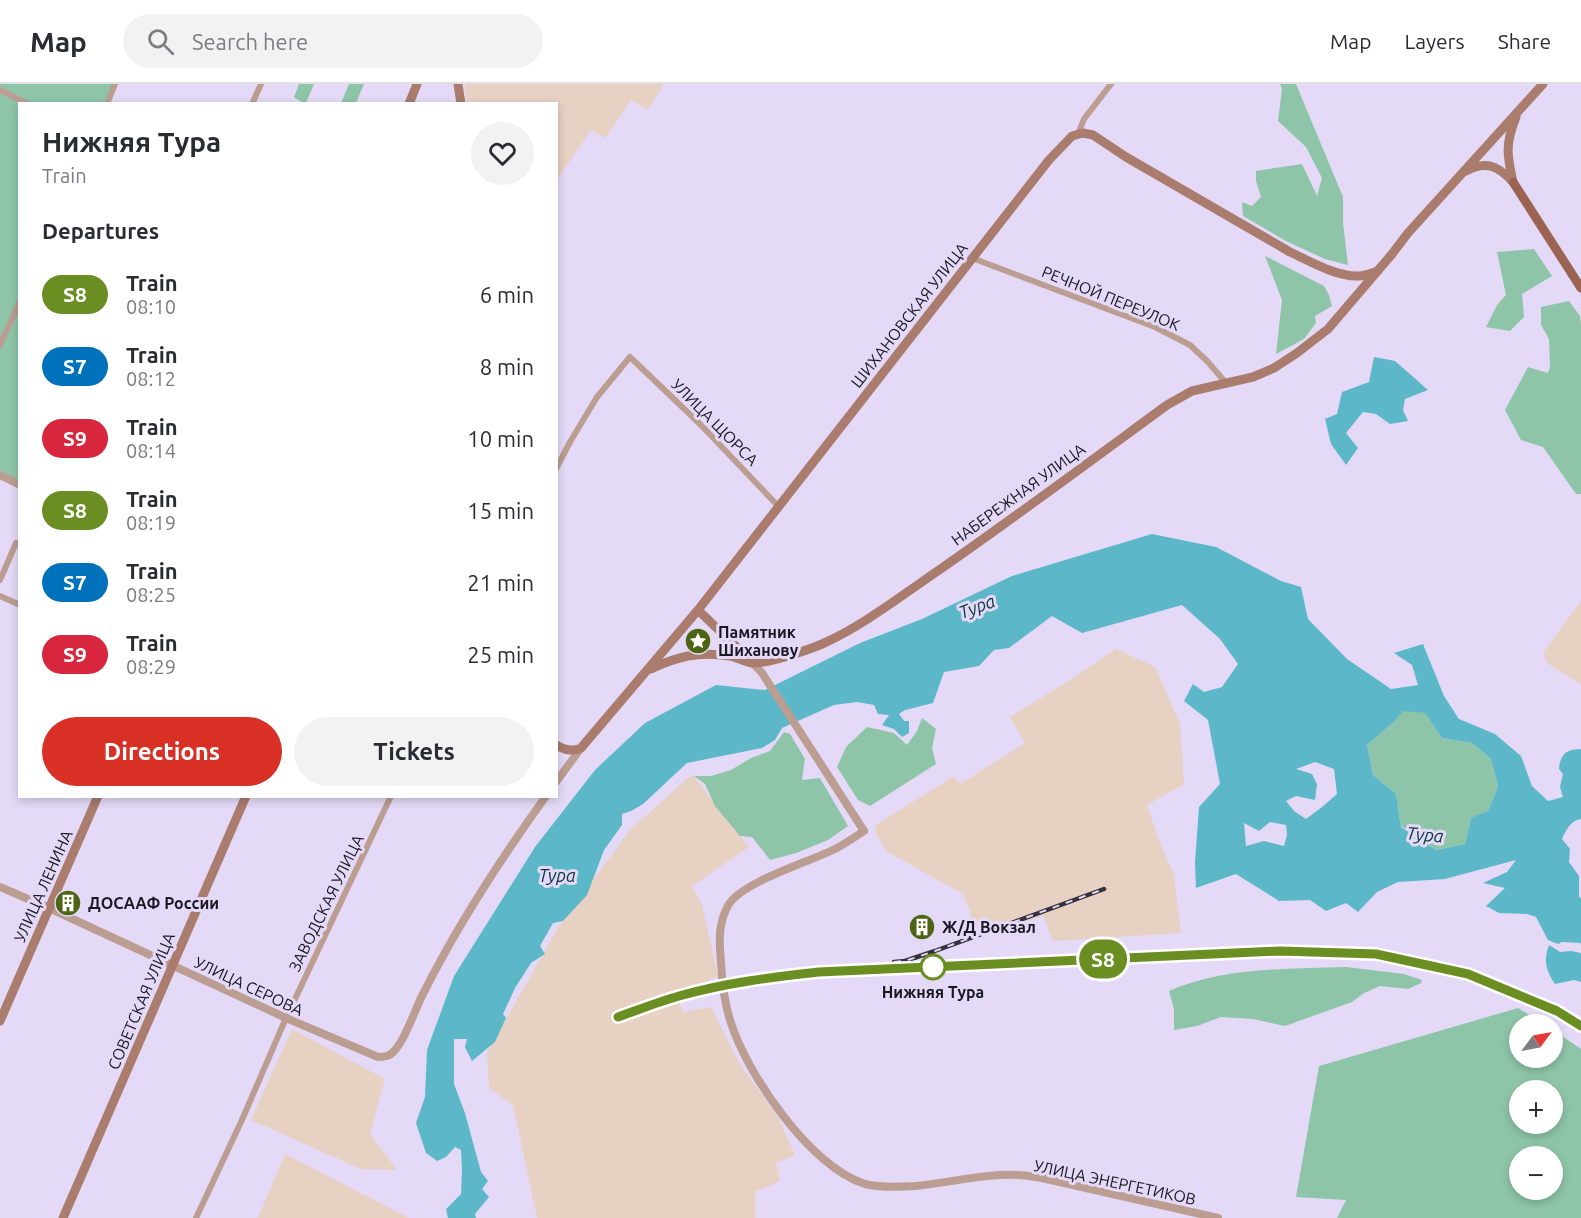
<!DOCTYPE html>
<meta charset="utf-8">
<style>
:root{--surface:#fff;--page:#f2f2f3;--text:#2b2b33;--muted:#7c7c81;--line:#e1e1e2;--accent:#d93025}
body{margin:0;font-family:Ubuntu,sans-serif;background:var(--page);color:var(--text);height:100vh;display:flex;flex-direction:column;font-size:22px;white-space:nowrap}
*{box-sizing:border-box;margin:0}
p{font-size:20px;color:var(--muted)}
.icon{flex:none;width:33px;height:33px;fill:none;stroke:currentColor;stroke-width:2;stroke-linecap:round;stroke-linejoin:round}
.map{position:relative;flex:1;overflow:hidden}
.sheet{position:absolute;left:18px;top:18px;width:540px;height:696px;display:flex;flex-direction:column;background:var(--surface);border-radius:0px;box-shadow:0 3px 9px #0003}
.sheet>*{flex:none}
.badge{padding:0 12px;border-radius:20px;font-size:21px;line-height:39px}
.needle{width:39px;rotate:58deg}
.buttons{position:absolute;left:1509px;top:930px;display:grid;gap:12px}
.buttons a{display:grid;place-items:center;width:54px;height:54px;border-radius:50%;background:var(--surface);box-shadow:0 3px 9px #0003;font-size:30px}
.map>.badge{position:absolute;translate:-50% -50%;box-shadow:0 0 0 3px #fff}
h2{padding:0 24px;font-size:22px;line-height:54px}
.round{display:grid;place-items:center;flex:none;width:63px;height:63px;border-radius:32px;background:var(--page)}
.summary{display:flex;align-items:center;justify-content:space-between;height:102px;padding:0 24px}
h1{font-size:28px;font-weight:700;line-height:45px}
.primary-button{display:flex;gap:12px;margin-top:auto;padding:12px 24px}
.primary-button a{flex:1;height:69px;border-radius:36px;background:var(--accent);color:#fff;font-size:24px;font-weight:700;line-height:69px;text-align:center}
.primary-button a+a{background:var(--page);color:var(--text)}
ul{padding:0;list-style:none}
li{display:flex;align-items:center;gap:18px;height:72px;padding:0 24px}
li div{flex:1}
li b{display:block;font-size:22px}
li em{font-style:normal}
li .badge{min-width:66px;font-weight:700;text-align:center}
header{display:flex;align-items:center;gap:36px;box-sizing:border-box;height:84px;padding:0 30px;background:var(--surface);border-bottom:2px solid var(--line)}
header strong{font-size:28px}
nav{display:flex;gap:33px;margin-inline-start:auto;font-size:21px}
.search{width:420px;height:54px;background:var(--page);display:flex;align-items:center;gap:15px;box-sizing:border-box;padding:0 21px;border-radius:33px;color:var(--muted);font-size:22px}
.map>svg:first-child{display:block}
</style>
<header>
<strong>Map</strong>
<div class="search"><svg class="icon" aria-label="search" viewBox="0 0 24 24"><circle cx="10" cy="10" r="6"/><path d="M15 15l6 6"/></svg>Search here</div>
<nav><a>Map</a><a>Layers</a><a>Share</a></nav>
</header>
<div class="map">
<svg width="1581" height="1134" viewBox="0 0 1581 1134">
<rect width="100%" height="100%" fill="#e4daf7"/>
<!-- industrial -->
<path fill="#e6d1c3" d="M465,0h199l-16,26 -17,-10 -26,38 -14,-8 -34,50 -1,-76 -90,-1z
M1581,517v84l-34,-22 -4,-10z
M1116,565l39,18 25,57 4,60 -37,21 13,38 14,32 7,58 -128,8 -10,-25 -68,22 -5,-27 -7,-17 -77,-43 -11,-20 1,-6 78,-49 6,8 65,-41 -15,-26 60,-37z
M692,690l57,73 -57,39 10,19 16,71 -13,6 -28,10 5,20 29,-5 28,56 39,54 17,38 -19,8 4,18 -25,11v26h-218l-24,-113 -24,-17 -2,-35 72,-127 71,-96z
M292,945l93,50 -15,55 27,36 -36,-1 -110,-49z
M285,1070l124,64h1h-152z"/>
<!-- green -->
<path fill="#8ec5a8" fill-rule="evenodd" d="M0,0h115l-8,19 -87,1 -1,381 -19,-10z
M299,0h15l-8,19h-3l-9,-6z
M349,0h15l-8,19h-15z
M1280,0h16l47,113v26l5,42 -23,-6 -39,-18 -43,-25 -1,-14 10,4 9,-9 -5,-16v-10l46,-7 15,32 5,-18 -16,-31 -28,-26 4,-32z
M1534,165l18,27 -30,18 2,23 -14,14 -24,-4 11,-22 9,-10 -9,-43z
M1265,172l59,30 5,9 3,11 -17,10 1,7 -12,16 -28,15 6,-54z
M1569,217l11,15 1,9v169h-5l-33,-47 -22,-7 -16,-30 23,-43 20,6 2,-6 -1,-28 -8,-14v-18z
M1403,626l22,3 17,25 30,5 19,16 7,27 -10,25 -17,8 -6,25 -29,6 -35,-24 -5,-32 -23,-19 -6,-30 28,-24z
M922,634l14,11 -4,19 4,16 -66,42 -12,-6 -21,-33 9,-20 21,-20 27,6 13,12 10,-14z
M784,648l6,2 15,25 -3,21 18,-2 28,48 -20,14 -32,13 -26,7 -18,-23 -12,-1 -25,-30 -10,-22 -11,-8h17l20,-6 20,-12 19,-7z
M1346,883l58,7 18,6 -1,3 -13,6 -28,-3 -16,7 -12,9 -67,24 -32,-7 -32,-2 -24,9 -23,4v-21l-5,-18c55,-24 117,-22 177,-24z
M1518,924l26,16h-24v34h32l1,-28 28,19v169h-244l9,-18 -50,-3 23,-131zM1520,1006h32v34h-32zM1520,1072h32v34h-32z"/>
<!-- water -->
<path fill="#5cb8c9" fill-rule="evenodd" d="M1374,273l21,4 33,29 -23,9 -2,11 5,11 -18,3 -14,-10 -13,-2 -17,21 12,15 -12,17 -15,-21 -6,-25 12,-5 5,-22 27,-10z
M1152,450l64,13 65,34 20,6 7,32 39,40 44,30 27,-4 -6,-20 -18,-12 29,-9 21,52 15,23 36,15 26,22 11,30 16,15 15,-4 -3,-10 3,-13 -4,-5c1,-15 8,-20 22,-20v70c-10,1 -15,11 -19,20l8,10 -1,13 10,14v21l2,1v47l-1,-2 -18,-1 -4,2 -10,-4 -12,-23 -9,-3 -28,-1 -13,-7 19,-18 -22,-5 24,-11 9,-12 -71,19 -47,3 -21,10 -19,20 -12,-9 -20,8 -16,-11 -31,1 -43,-27 -40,14 -1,-26 4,-55 21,-23 -12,-64 -24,-19 9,-17 11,8 18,-5 16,-23 -18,-25 -38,-34 -100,28 -30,-17 -43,32 -15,2 -15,16 -35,6 -11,31 -28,7 -6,4 5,7h5v12l-7,4 -8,-8 -12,-4 7,-10 -11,-1 -4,-9 -17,-3 -23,3 -52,23 -7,12 -13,8 -75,15 -44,41 -12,7 -9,3v11l-18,25 -17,45 -24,26 -10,2 -13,23 5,8 -14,9 -16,25 -12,26 3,4 -11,24 -23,19 -7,-14 2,-8h-13v45l11,29 16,59 7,9 -6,8 7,8 -14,17 1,4h-28l-2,-9 15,-15 1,-25 -1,-19 -6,-3 -9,10 -9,4 -11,-8 -10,-30 9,-26 2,-47 27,-74 81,-129 60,-77 50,-47 71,-38 49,5 95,-47 62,-24 90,-43zM1403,627l22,2 17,25 30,5 19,16 7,27 -10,25 -17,7 -6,26 -29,6 -35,-23 -5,-33 -23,-19 -6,-30 28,-24zM1315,678l19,7 3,25 -15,13 -16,12 -12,-8 -8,-10 10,-5 19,4 2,-16 -5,-10 -16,-5zM1270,738l16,3 1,10 -3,11 -20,-5 -18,5 -2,-23 15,8z
M1549,861l11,7 11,-1 10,2v29l-7,-2 -19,4c-9,-14 -12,-23 -6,-39z"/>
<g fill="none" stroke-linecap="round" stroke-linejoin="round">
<!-- minor -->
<path stroke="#bc9d92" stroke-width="6" d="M0,6l28,14
M107,20l8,-20
M252,20l9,-20
M1078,50l6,-15 27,-35
M972,174l183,69 35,18 18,17 18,21
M0,261l20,-44
M556,385l14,-27 27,-45 33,-40 71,68 78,82
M0,496l16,-37 4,2
M0,512l20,9
M196,1134l45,-96 45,-104 105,-222"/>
<!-- tertiary -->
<path stroke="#bc9d92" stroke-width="8" d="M0,391l20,10
M753,579l9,10 102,158c-9,6 -18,12 -27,17 -27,14 -93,33 -108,56 -11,18 -10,38 -8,58 1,20 3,39 9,58 16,53 80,147 135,164 16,4 34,3 50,2 34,-3 71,-13 104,-11 8,0 15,2 23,3l176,40
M556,698l25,-34
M0,803l49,21 237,110 92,39c5,0 9,0 13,-3 13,-10 24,-45 32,-60 35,-70 77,-134 123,-198"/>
<!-- secondary -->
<path stroke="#a97c6d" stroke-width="9" d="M458,0l3,20
M409,20l8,-20
M1466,87c20,-11 32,-5 46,10
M1513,98c-6,-27 -8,-38 3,-65
M698,526l53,51
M651,585c27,-13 49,-18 79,-13 8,2 15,6 22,7 15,1 56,-13 70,-19 41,-18 83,-51 120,-76 76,-53 150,-108 225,-163l25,-14 61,-14 21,-9 23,-15 31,-24 64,-75 16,-21 135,-149
M556,661c9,5 16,7 25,3l117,-138 351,-450 23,-24 11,-3 10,2 33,22 164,95c19,9 47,25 69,24 6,0 13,-3 19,-5
M0,937l98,-225
M63,1134l183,-422"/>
<!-- primary -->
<path stroke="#9b6452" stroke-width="9" d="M1513,98l68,106"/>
<defs>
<path id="rail" d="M894,878l11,-1 30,-10 169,-62
M618,933c20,-7 40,-15 61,-21 46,-13 93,-19 140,-24l461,-21 96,3 92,20 89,37 24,15"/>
</defs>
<!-- rail casing -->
<use href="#rail" stroke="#35313e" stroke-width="4.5"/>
<!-- rail -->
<use href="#rail" stroke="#e4daf7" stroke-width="2" stroke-dasharray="7" stroke-linecap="butt"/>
</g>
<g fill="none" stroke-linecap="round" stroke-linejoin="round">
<defs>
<path id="line" d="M618,933c20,-7 40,-15 61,-21 46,-13 93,-19 140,-24l461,-21 96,3 92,20 89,37 24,15"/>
</defs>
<!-- line casing -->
<use href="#line" stroke="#fff" stroke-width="14"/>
<!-- line -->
<use href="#line" stroke="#6b8e23" stroke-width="9"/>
</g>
<!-- icons -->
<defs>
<symbol id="sight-disc" viewBox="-11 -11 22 22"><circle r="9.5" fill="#4c6413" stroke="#e4daf7"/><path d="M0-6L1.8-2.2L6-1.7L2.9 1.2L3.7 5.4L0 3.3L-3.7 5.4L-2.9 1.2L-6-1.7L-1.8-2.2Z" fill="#fff"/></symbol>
<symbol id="building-disc" viewBox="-11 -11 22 22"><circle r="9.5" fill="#4c6413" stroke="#e4daf7"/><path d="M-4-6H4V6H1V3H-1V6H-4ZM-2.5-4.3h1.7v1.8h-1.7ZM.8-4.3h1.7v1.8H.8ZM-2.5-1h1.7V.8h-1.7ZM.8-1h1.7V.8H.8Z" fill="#fff"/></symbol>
</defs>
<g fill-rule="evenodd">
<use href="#sight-disc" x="683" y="542" width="30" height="30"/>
<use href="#building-disc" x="53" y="804" width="30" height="30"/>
<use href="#building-disc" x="907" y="828" width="30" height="30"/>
</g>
<!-- markers -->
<circle fill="#fff" stroke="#6b8e23" stroke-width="3" cx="933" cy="883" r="12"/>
<g text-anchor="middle" stroke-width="6" stroke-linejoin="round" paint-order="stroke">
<!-- street labels -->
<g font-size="16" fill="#1a1721" stroke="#e4daf7">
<text transform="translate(1111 214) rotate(22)" y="6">РЕЧНОЙ ПЕРЕУЛОК</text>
<text transform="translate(909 231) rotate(-52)" y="6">ШИХАНОВСКАЯ УЛИЦА</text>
<text transform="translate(715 338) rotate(45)" y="6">УЛИЦА ЩОРСА</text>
<text transform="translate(1018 410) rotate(-36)" y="6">НАБЕРЕЖНАЯ УЛИЦА</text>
<text transform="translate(43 802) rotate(-66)" y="6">УЛИЦА ЛЕНИНА</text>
<text transform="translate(326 819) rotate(-64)" y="6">ЗАВОДСКАЯ УЛИЦА</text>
<text transform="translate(249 902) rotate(25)" y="6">УЛИЦА СЕРОВА</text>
<text transform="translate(141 917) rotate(-67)" y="6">СОВЕТСКАЯ УЛИЦА</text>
<text transform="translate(1115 1098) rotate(12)" y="6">УЛИЦА ЭНЕРГЕТИКОВ</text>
</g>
<!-- poi labels -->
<g font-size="16" font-weight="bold" fill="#1a1721" stroke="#e4daf7" text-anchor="start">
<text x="718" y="554">Памятник<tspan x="718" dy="18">Шиханову</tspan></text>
<text x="88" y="825">ДОСААФ России</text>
<text x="942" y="849">Ж/Д Вокзал</text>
</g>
<!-- stop labels -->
<g font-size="16" font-weight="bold" fill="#1a1721" stroke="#e4daf7">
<text x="933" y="914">Нижняя Тура</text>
</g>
<!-- water labels -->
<g font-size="18" font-style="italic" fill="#0b373f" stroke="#e4daf7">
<text transform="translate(977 523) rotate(-21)" y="6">Тура</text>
<text transform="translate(1425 751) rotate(5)" y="6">Тура</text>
<text x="557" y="798">Тура</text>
</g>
</g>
</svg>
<div class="buttons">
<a><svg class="needle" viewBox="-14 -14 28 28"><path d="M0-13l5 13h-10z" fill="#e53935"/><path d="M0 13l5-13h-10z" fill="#7c7c81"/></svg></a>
<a>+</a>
<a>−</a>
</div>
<b class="badge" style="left:1103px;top:875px;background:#6b8e23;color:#fff">S8</b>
<section class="sheet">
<div class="summary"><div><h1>Нижняя Тура</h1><p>Train</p></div><a class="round"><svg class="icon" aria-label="heart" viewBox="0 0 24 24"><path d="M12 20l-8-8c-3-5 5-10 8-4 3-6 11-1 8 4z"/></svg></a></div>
<h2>Departures</h2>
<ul>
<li><span class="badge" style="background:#6b8e23;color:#fff">S8</span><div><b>Train</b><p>08:10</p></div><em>6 min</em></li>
<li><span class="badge" style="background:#0072bc;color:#fff">S7</span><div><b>Train</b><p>08:12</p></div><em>8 min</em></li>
<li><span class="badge" style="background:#d7263d;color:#fff">S9</span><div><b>Train</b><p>08:14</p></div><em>10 min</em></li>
<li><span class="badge" style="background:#6b8e23;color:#fff">S8</span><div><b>Train</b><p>08:19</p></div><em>15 min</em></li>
<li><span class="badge" style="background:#0072bc;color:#fff">S7</span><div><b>Train</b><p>08:25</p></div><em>21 min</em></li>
<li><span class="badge" style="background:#d7263d;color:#fff">S9</span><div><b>Train</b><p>08:29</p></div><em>25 min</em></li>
</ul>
<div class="primary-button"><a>Directions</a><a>Tickets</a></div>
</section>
</div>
